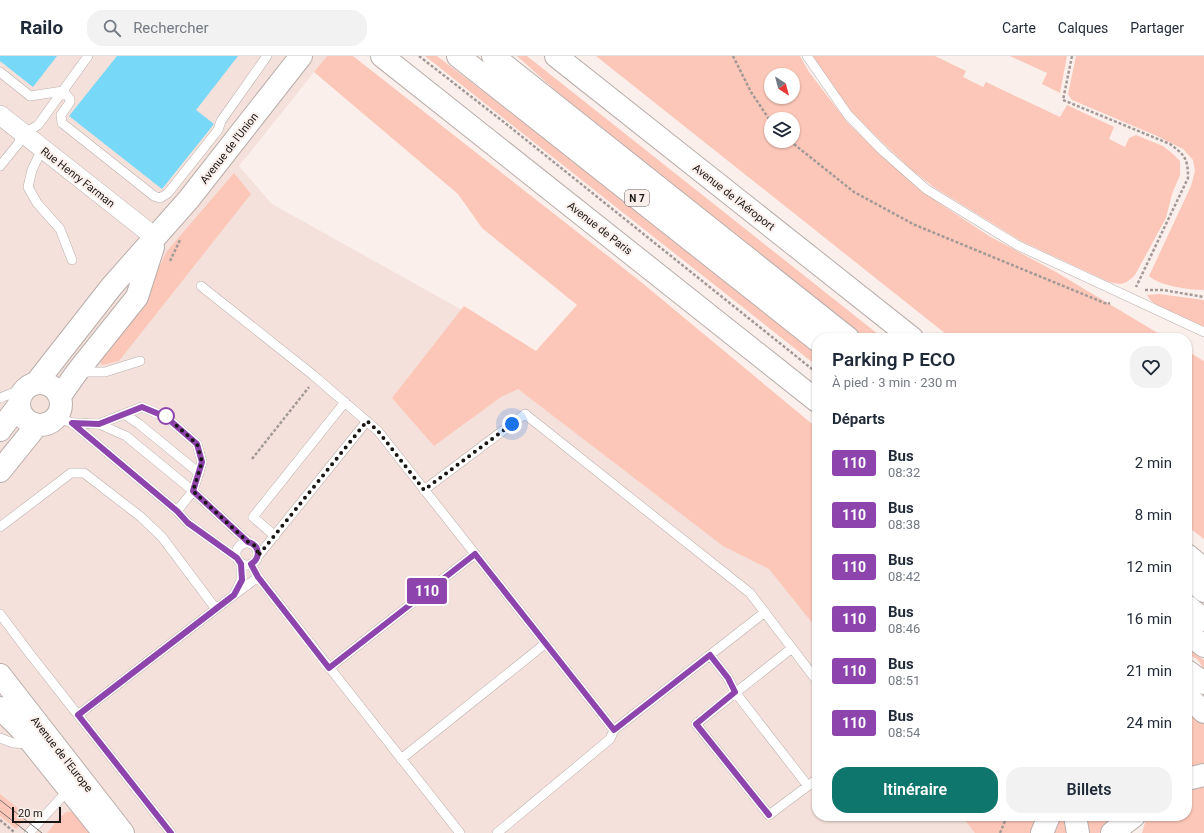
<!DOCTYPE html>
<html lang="fr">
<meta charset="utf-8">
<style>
:root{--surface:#fff;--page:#f2f2f3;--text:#1f2937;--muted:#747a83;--line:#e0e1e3;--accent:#0f766e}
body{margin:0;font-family:Roboto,sans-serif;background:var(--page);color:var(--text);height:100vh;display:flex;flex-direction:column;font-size:15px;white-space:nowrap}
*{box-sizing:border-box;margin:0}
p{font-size:13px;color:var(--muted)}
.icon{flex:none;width:22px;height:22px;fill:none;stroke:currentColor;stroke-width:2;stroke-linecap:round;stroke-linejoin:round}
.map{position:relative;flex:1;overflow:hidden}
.panel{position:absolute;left:812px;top:277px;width:380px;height:488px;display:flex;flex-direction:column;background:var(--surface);border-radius:16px;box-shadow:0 1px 3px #0004}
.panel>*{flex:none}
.badge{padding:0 8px;border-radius:3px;font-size:14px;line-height:26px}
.needle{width:26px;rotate:144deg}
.fabs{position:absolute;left:764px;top:12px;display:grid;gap:8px}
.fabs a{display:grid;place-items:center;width:36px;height:36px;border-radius:50%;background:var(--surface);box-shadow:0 1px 3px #0004;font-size:20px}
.scale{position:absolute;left:12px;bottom:10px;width:49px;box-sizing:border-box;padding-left:4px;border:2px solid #191513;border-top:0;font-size:11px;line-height:14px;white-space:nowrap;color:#191513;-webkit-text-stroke:3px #faefeb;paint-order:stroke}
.you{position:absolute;width:20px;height:20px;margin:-10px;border:3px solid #fff;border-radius:50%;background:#1a73e8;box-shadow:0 0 0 6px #1a73e833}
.map>.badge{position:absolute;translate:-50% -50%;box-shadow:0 0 0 2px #fff}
h2{padding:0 20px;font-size:15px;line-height:36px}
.round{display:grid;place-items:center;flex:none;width:42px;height:42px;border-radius:16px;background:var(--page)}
.headline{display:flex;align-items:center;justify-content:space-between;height:68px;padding:0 20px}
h1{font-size:19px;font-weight:600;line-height:30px}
.cta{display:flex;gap:8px;margin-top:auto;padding:8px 20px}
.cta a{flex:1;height:46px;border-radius:16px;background:var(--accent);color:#fff;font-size:16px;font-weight:600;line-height:46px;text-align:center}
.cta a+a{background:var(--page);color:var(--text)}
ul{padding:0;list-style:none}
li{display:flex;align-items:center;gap:12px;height:52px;padding:0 20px}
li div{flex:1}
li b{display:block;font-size:15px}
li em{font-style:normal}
li .badge{min-width:44px;font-weight:700;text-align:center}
header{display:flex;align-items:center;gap:24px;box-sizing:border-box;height:56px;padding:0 20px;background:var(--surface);border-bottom:1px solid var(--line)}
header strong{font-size:19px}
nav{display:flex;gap:22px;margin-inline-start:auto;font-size:14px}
.search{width:280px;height:36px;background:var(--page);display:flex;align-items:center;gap:10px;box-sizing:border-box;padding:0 14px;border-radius:16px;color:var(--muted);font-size:15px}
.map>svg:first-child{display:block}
</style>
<header>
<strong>Railo</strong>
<div class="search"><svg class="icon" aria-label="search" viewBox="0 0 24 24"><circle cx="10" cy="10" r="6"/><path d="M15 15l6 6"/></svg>Rechercher</div>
<nav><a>Carte</a><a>Calques</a><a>Partager</a></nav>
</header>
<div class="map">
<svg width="1204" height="777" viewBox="0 0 1204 777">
<rect width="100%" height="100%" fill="#faefeb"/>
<!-- built -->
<path fill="#f5e1db" d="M0,0h327l-88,110 33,38 545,304v308h261l9,17h-1087z"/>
<!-- green -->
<path fill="#fcc7b8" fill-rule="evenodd" d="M327,0h26l288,226 176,146v201l-48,-60 -46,-23 -205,-157 -17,8 -67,49 -42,-48 72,-92 72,45 41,-46 -95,-77 -24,-34 -144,-122z
M425,0h12l204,156 176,142v12z
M517,0h10l356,282h-21l-258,-204z
M596,0h204l9,16 39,51 45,43 46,37 50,33 67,36 110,66h-215zM771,19h22v22h-22zM771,63h22v22h-22z
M812,0h123l31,15 -3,6 20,10 3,-5 74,35 7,-12 47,22 -5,12 16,8 4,-9 7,-3 27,11 10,8 7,7v14l-8,19 -6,24 -31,57c-10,10 -13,10 -26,7l-88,-41 -86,-53 -22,-17 -29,-27 -31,-30z
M1010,0h57l-7,37 -18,-9 5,-11z
M1076,0h128v234c-15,0 -44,-4 -55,-14l42,-90 4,-15 -2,-11 -10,-11 -26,-13 -85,-36 -4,-6z
M234,117l17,21 -132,167 -17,4 -3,-5 37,-48 31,-61z
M1159,238l45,6v28c-14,-7 -51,-19 -57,-33z
M1187,295l17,10v178l-17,-13z
M1187,592l17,12v9l-7,-10 -10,-5z
M1187,652l17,15v45l-17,4z
M1204,724v53h-62l4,-14 2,-3h39v-32z
M0,738l28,22 -12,13 -16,-13z
M67,756h7l21,21h-48l13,-16z
M962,760h80l-8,17h-59z
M1056,760h10l2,17h-20z
M1084,760h37l-22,17h-13z"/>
<!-- building -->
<path fill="#77d8f7" d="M0,0h57l-24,31 -33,-26z
M117,0h121l-42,54 18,14 -52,65 -93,-73z"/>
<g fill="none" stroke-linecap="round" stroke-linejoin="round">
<defs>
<path id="service" d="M807,0l41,59 35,36 43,38 91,56 187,87
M0,16l30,24 33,-5
M63,35l7,8v3l-9,13 1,8 92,73 6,2 8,-5 50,-63 3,-9 46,-65
M42,93l-10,21 -4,17 9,16 23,26 12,31
M0,110l18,-22 5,-10 15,-9 3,-4 47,-65
M201,230l112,89 65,56 236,299
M80,316h25l35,-11
M0,342l29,-12
M124,358l15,10 60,49
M57,361l15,6 105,88 16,-20 9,-29 -5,-18 -31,-27 -24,-10 -43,17
M72,367l27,1 27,12 67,55 55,51
M424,434l101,-76 225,179 67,88
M177,455l11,12 49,35
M0,471l71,-54h13l57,44 21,20 54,72
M275,480l-22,-19 92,-115
M236 498a11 11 0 1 1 22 0a11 11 0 1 1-22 0Z
M258,500l109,-135
M241,507v17l-7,15 24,-18
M251,508l7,13 202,256
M0,558l30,40 141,179
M792,592l-96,76 73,91 48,-36
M710,599l18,23 7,14 73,94
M329,612l146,-114
M78,659l156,-120
M0,682l13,5 16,1
M401,703l145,-116
M29,777l40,-44
M497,777l113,-94 4,-9 151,-118"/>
<path id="minor" d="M0,59l156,123"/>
<path id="tertiary" d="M19 348a21 21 0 1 1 42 0a21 21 0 1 1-42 0Z
M36,327l76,-97 77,-87 112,-143
M60,340l17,-24 60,-75 16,-50
M0,374l19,-25
M0,415l37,-46
M0,619l123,158
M0,652l20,20 84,105"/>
<path id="trunk" d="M382,0l435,345
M458,0l359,284
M493,0l355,282
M556,0l356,282
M1187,520l17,15
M1187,550l17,14
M1187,577l17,13
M1187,615l17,12
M1075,760l3,17
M1042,777l7,-17"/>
<path id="motorway" d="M1187,499l17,14
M1187,640l17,16
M1187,723l17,-4
M1112,777l22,-17"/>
</defs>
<!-- service casing -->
<use href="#service" stroke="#b9aeab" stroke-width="10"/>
<!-- minor casing -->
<use href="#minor" stroke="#b9aeab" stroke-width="20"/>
<!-- tertiary casing -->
<use href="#tertiary" stroke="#b9aeab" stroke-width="24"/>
<!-- trunk casing -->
<use href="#trunk" stroke="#b9aeab" stroke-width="24"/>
<!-- motorway casing -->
<use href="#motorway" stroke="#b9aeab" stroke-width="24"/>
<!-- path -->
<path stroke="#a39a97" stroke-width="2.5" stroke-dasharray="3 2" stroke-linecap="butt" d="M419,0l86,67 312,250
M733,0l18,36 20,30
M1072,0l-9,44 107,44c15,11 18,15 18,34l-52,109
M790,85l64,51 61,33 192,79 3,-1
M170,205l10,-21
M1145,234h18l41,7
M252,403l57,-72
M0,764l14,12
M1000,777l7,-17"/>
<!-- service -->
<use href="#service" stroke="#fff" stroke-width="9"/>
<!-- minor -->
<use href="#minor" stroke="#fff" stroke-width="19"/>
<!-- tertiary -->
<use href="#tertiary" stroke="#fff" stroke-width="22"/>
<!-- trunk -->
<use href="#trunk" stroke="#fff" stroke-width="22"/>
<!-- motorway -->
<use href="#motorway" stroke="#fff" stroke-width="22"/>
<!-- tram -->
<path stroke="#7a7370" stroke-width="1" d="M0,744l42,33
M0,755l28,22"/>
</g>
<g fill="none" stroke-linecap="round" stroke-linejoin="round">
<defs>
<path id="line" d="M171,777l-93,-118 156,-120 8,-15 -1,-16 -4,-6 -49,-35 -11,-12 -105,-88 27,1 43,-17 24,10 31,27 5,18 -9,29 55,51c12,3 13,16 3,22l7,13 71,91 146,-114 139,176 96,-75 18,23 7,14 -39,32 73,91"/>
</defs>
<!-- line casing -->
<use href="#line" stroke="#fff" stroke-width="9"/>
<!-- line -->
<use href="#line" stroke="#8e44ad" stroke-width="6"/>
<!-- walk -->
<path stroke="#191513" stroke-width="4" stroke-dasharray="0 7.2" d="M166,360l31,28 5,18 -9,29 55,51c7,2 10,7 10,14l109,-135 11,10 46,59 88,-66"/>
</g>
<!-- markers -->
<circle fill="#fff" stroke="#8e44ad" stroke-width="2" cx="166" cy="360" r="8"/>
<g text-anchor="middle" stroke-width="4" stroke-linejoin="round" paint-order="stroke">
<!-- shield labels -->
<rect fill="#faefeb" stroke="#5c5654" stroke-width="1" x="625" y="134" width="24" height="16" rx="3"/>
<g font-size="10" font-weight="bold" fill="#191513">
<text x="637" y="146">N 7</text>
</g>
<!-- street labels -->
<g font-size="11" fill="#191513" stroke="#faefeb">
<text transform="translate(229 92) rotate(-52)" y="4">Avenue de l'Union</text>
<text transform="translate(78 121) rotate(38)" y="4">Rue Henry Farman</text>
<text transform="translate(734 141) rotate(38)" y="4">Avenue de l'Aéroport</text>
<text transform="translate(600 172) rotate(38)" y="4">Avenue de Paris</text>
<text transform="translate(62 698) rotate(52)" y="4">Avenue de l'Europe</text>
</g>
</g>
</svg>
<div class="fabs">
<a><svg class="needle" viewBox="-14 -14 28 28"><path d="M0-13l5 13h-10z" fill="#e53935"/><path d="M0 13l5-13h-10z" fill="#747a83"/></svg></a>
<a><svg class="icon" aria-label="layers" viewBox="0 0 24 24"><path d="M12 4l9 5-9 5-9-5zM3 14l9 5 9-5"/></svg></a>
</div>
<div class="scale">20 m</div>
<div class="you" style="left:512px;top:368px"></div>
<b class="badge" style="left:427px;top:535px;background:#8e44ad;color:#fff">110</b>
<section class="panel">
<div class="headline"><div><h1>Parking P ECO</h1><p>À pied · 3 min · 230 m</p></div><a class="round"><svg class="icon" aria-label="heart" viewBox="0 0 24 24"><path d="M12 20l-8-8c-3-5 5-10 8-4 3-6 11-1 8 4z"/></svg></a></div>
<h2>Départs</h2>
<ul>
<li><span class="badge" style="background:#8e44ad;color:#fff">110</span><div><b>Bus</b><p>08:32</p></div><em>2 min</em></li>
<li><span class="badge" style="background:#8e44ad;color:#fff">110</span><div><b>Bus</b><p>08:38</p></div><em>8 min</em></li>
<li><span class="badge" style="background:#8e44ad;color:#fff">110</span><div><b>Bus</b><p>08:42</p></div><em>12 min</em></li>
<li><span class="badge" style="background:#8e44ad;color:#fff">110</span><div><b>Bus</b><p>08:46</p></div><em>16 min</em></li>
<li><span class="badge" style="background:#8e44ad;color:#fff">110</span><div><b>Bus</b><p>08:51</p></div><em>21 min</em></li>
<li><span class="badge" style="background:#8e44ad;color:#fff">110</span><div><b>Bus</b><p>08:54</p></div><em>24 min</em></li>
</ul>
<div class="cta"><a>Itinéraire</a><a>Billets</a></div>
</section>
</div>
